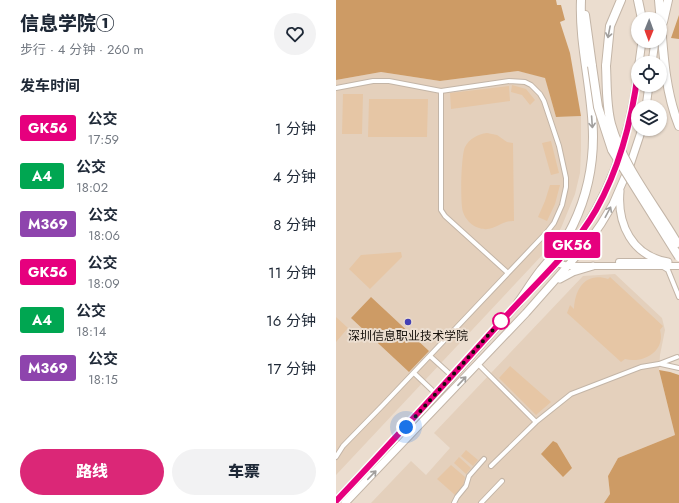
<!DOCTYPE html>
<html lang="zh">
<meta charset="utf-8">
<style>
:root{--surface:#fff;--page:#f2f2f3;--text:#1f2937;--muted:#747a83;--accent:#db2777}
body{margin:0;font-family:Jost,"Noto Sans SC",sans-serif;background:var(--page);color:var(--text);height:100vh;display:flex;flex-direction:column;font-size:15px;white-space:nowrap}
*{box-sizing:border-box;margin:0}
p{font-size:13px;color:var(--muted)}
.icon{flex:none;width:22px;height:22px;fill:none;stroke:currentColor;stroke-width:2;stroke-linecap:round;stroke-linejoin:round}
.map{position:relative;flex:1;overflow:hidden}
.sheet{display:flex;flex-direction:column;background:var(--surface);width:336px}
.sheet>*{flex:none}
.badge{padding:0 8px;border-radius:3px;font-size:14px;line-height:26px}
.needle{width:26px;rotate:181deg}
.buttons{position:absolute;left:295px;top:12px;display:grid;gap:8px}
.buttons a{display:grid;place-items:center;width:36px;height:36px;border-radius:50%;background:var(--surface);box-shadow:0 1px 3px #0004;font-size:20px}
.you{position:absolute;width:20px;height:20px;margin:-10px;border:3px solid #fff;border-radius:50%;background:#1a73e8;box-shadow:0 0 0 6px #1a73e833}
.map>.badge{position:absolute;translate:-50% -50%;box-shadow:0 0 0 2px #fff}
h2{padding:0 20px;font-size:15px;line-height:36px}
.round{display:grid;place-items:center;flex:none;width:42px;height:42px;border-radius:21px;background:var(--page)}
.summary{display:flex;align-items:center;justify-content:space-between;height:68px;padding:0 20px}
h1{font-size:19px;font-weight:800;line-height:30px}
.action{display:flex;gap:8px;margin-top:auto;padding:8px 20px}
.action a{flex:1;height:46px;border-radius:24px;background:var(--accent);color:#fff;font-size:16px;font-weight:800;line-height:46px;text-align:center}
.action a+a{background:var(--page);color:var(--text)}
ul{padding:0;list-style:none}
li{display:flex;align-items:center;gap:12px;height:48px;padding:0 20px}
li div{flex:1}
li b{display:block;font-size:15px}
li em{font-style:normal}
li .badge{min-width:44px;font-weight:700;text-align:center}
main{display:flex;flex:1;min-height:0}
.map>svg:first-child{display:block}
</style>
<main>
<section class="sheet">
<div class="summary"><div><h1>信息学院①</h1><p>步行 · 4 分钟 · 260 m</p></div><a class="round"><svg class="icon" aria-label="heart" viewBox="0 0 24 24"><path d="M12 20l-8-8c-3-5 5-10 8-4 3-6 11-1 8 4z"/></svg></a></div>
<h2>发车时间</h2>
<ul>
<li><span class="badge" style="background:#e6007e;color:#fff">GK56</span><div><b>公交</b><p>17:59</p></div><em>1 分钟</em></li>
<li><span class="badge" style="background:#00a651;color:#fff">A4</span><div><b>公交</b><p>18:02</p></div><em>4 分钟</em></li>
<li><span class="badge" style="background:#8e44ad;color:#fff">M369</span><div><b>公交</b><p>18:06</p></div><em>8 分钟</em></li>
<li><span class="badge" style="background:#e6007e;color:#fff">GK56</span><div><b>公交</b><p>18:09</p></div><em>11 分钟</em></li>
<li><span class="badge" style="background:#00a651;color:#fff">A4</span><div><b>公交</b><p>18:14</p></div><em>16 分钟</em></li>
<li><span class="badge" style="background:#8e44ad;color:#fff">M369</span><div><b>公交</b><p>18:15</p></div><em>17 分钟</em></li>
</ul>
<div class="action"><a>路线</a><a>车票</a></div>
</section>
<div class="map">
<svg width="343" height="503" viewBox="0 0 343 503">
<rect width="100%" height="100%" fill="#ebddcf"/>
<!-- built -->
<path fill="#e4d0bc" d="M182,71l27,6 11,40 25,-1v34l-1,23 -5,21 -14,34 -15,23 -210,224v-395l45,-8 59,9z
M279,274l47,44 3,12 -5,25 -1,15 16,65 -57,23 -10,18 2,18 -6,9h-233l40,-42 15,14 24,-27 -16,-15 149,-157z"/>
<!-- green -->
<path fill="#e6c6a5" d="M176,85l14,4 9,11 -5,5 -8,-10 -11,-3z
M173,86l1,15 -59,8 -1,-16z
M7,94h20l-1,40h-20z
M33,99h59l-1,38h-59z
M151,133l10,2 10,7 6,1 1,78c-13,-1 -20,12 -35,7 -7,-2 -14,-9 -16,-16 -3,-8 -2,-57 2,-65 4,-8 13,-13 22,-14z
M215,141l8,32 -8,2 -9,-32z
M214,185h10l-5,19 -8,17 -9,-4 7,-16z
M65,252l1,5 -32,32 -21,-20 12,-14z
M274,277l53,49 -3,4c6,21 -17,34 -35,29l-4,3 -54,-49 3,-8 4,4c1,-21 12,-37 34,-30z
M0,317l12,11 -12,14z
M174,366l41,36 -15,13 -37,-37z
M130,450l12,10 -5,6 -12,-10z
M123,457l12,11 -5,6 -12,-11z
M115,465l14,12 -2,10 -8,8 -18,-16z"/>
<!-- forest -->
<path fill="#cd9b65" d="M0,0h220l1,5h4l4,15 -5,2 10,31 11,63 -25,1 -11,-39 -27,-7 -78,10 -59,-9 -45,8z
M343,15v24l-8,-1z
M35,297l58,54 -20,21 -58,-54z
M323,370l11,2 9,3v128h-75l6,-9 -2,-18 10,-18 57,-23z
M217,441l4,2 15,25 -9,9 -22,-23z"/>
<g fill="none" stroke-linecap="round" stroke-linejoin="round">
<defs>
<path id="street" d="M0,88l37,-7h16l52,10 68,-10 16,1 6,3 9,9 4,7 15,45 7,32v9l-4,18 -8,18 -7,9 -164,173 -40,41 -7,11
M105,91v119l4,6 63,57
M327,267l5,3 11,27
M94,356l22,20
M142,364l58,58
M325,364l18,4
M78,373l22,21
M155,466l45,-44 35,-28 70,-27 18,-3 18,-7
M118,503l3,-6 9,-11 3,-10 15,-17
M145,503l21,-22"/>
<path id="secondary" d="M283,262h44
M220,263l12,3h111"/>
<path id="primary" d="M303,63l3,-22
M316,63l3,-22
M310,107l3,-22
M284,191c-3,33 12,65 48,71
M224,279l13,-7 20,-6
M193,292c14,-15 29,-29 42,-45 40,-51 59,-112 67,-175
M0,501l90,-95 96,-107
M9,503l181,-190 61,-69 14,-20 12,-20 17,-39 12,-36"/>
<path id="highway" d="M302,0l4,19
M323,0c4,42 4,86 20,126
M249,15l7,51
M327,22l5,-22
M270,66l4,-40 11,-26
M182,303c8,-11 15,-23 23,-33 12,-14 24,-28 32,-45 13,-27 20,-58 20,-88 0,-46 -14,-91 -12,-137"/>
</defs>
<!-- street casing -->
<use href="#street" stroke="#c3b5a7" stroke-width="6"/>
<!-- secondary casing -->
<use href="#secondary" stroke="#c3b5a7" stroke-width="8"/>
<!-- primary casing -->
<use href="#primary" stroke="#c3b5a7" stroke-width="9"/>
<!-- highway casing -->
<use href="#highway" stroke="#c3b5a7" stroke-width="10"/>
<!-- street -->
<use href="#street" stroke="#fff" stroke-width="4"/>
<!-- secondary -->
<use href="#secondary" stroke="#fff" stroke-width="6"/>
<!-- primary -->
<use href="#primary" stroke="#fff" stroke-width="7"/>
<!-- highway -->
<use href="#highway" stroke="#fff" stroke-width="8"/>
<defs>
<path id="highway-bridge" d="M256,66l6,41 14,43 67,107
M270,66c1,19 0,39 5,58 12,43 44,81 66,119"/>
</defs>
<!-- highway-bridge casing -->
<use href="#highway-bridge" stroke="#c3b5a7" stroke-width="10" stroke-linecap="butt"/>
<!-- highway-bridge -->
<use href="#highway-bridge" stroke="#fff" stroke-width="8"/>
</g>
<!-- one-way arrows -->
<defs><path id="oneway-shaft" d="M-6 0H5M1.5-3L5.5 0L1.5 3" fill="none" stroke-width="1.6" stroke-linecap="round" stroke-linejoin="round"/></defs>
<g stroke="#a19f9d">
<use href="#oneway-shaft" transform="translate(273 32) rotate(101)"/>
<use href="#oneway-shaft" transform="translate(256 122) rotate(86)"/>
<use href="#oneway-shaft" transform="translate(272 212) rotate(-62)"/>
<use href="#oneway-shaft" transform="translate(126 381) rotate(-47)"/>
<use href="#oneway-shaft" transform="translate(36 475) rotate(-46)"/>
</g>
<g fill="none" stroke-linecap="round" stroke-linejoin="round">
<defs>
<path id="line" d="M0,501c58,-61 115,-124 172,-187 31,-34 65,-64 88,-104 24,-43 36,-90 42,-138"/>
</defs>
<!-- line casing -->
<use href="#line" stroke="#fff" stroke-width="9"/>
<!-- line -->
<use href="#line" stroke="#e6007e" stroke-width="6"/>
<!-- walk -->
<path stroke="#130e09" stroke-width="4" stroke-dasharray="0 7.2" d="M70,427l95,-106"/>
</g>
<!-- markers -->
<circle fill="#fff" stroke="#e6007e" stroke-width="2" cx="165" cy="321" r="8"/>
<circle fill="#4440b5" stroke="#ebddcf" stroke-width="1.5" cx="72" cy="322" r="4"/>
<g text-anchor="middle" stroke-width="4" stroke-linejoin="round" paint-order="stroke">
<!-- poi labels -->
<g font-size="12" fill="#130e09" stroke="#ebddcf">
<text x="72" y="340">深圳信息职业技术学院</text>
</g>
</g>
</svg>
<div class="buttons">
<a><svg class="needle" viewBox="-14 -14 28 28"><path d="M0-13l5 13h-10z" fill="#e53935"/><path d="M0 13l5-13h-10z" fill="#747a83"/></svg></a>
<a><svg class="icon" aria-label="locate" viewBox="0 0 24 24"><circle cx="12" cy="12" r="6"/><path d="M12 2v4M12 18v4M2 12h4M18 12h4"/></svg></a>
<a><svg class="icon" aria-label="layers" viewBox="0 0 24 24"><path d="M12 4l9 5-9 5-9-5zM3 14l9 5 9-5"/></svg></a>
</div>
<div class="you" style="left:70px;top:427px"></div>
<b class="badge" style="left:236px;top:245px;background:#e6007e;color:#fff">GK56</b>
</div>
</main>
